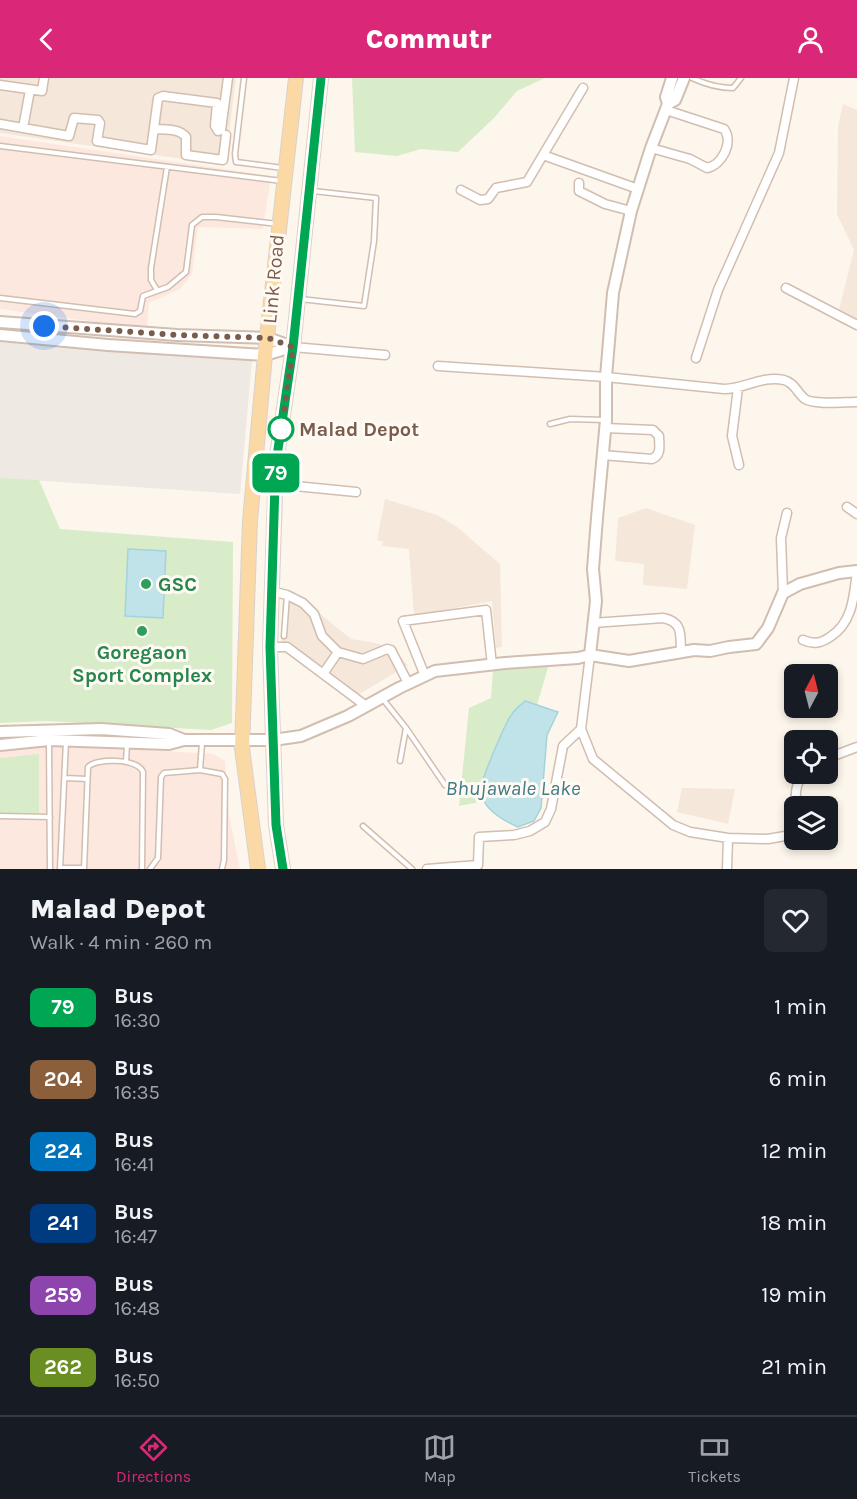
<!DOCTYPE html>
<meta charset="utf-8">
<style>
:root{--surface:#171b24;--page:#242831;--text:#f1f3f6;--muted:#9ea1a6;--line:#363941;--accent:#db2777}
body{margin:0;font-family:Karla,sans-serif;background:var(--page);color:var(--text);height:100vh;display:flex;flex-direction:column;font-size:22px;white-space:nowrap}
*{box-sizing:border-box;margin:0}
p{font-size:20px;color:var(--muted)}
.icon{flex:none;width:33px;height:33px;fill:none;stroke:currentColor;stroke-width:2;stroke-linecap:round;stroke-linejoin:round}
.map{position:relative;height:791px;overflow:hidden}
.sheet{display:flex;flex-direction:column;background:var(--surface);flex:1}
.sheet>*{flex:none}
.badge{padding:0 12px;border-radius:9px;font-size:21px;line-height:39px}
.needle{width:39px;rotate:7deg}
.buttons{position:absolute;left:784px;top:586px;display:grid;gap:12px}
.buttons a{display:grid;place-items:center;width:54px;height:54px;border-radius:9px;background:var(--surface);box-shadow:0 3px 9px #0003;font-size:30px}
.you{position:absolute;width:30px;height:30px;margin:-15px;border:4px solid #fff;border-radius:50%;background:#1a73e8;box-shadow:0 0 0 9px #1a73e833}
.map>.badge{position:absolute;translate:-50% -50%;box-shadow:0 0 0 3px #fff}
.round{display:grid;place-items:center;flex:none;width:63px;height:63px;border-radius:9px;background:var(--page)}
.overview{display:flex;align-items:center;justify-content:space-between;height:102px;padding:0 30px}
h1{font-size:28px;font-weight:800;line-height:45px}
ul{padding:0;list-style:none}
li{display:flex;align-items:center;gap:18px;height:72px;padding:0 30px}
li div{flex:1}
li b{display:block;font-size:22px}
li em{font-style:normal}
li .badge{min-width:66px;font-weight:700;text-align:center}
header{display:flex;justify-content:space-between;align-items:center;height:78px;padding:0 30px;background:var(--accent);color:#fff;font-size:27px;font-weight:800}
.tab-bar{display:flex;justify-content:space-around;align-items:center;height:84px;border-top:2px solid var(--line);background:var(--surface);font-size:16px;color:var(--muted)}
.tab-bar a{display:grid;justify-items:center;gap:3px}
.tab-bar .current{color:var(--accent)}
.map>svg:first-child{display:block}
</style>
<header><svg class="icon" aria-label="back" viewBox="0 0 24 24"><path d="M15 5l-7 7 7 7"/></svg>Commutr<svg class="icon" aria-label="person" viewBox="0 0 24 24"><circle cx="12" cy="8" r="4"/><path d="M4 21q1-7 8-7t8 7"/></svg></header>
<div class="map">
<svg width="857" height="791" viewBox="0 0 857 791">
<rect width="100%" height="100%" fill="#fdf6ec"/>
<!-- residential -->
<path fill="#f5e8da" d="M0,0h236l-11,87 -225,-32z
M843,26l14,6v209l-18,-9 15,-60 -17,-36 1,-88z
M385,421l52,16 19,11 44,38 2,83 -6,1 -4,-47 -78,15 -5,-67 -27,-3 1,-4 -6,-2z
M646,430l49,17 -8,64 -44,-4 1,-21 -29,-3 3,-43z
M283,514l19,7 49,40 25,4 16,6 16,16 -52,31 -75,-46z
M682,710l53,1 -7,35 -51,-12z"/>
<!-- commercial -->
<path fill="#fde8e0" d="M0,58l271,40 -8,53 -65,-2 -6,47 -12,15 -31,14 -2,26 -147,-20z
M55,666l158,10 12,7 4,54 11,54h-240v-117z"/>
<!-- industrial -->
<path fill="#efe9e4" d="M0,264l252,19 -12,133 -240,-16z"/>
<!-- green -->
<path fill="#d8ecc9" d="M352,0h193l-28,13 -23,27 -36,34 -37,-3 -24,7 -42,-4z
M0,400l39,2 21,49 173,13 -1,181 -21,7 -165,-9 -46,2z
M549,586l-12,41 -12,-4 -14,13 -20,45 -10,29 4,13 -26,5 10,-98 22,-10 2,-30z
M39,676v59h-39v-55z"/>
<!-- water -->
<path fill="#bfe3e8" stroke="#a5d3da" stroke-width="1.5" d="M128,471l38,2 -3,67 -38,-2z
M525,623l33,11 -11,23 -6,73 -7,13 -16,6c-16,-7 -38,-19 -37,-39 0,-8 25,-67 31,-74 3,-5 9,-9 13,-13z"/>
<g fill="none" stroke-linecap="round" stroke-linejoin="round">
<defs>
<path id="service" d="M244,0l-9,76 1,8 47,6
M692,0c13,6 25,10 41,10l8,-10
M0,68l282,35
M157,212l-6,-10v-12l16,-101
M0,220l135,16 5,-3 3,-15 25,-9 18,-15 6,-47 10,-8h14l62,7
M300,221l64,7 10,-65 2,-43 -63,-7
M550,346l20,-5 35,1
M284,558l3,-41
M382,620l24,30 39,57
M49,663l1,128
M202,665l-2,27 22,4 3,5 -1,81 -2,9
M400,683l6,-33
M126,684l1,-18
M65,700l22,1
M0,738l50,1
M363,748l49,43
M60,790h24
M60,791l6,-128
M84,791l4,-102c8,-9 50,-9 55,5l-1,97
M150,791l8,-11 3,-81 3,-4 36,-3"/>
<path id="minor" d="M0,7l42,6 2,-13
M583,10l-40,67 95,34
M0,46l69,12 5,-18 24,2 2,3 -3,18 54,9 7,-52 5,-2 54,7 -2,23 3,5 3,-1 7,-52
M23,50l7,-38
M154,51c11,1 25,-1 32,8v18l37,5 3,-25
M651,70l39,11 17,9c15,-3 27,-26 17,-39l-58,-19
M579,105v8l26,13 26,7
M461,112l19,10 8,-1 8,-11 31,-6 16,-27
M786,210l71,37
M293,269l92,8
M696,280l22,-68 61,-137 15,-75
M438,288l168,11 118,12c21,0 38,-14 60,-9 11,3 13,13 21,19 9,6 40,3 52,3
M738,310l-6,48 7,29
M602,377l50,4c10,-4 7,-14 7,-23l-6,-6 -48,-2
M275,406l81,8
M847,429l10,7
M271,513l16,4 16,8 11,11 8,22 16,16 -15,22
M783,515l-2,-55 6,-25
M593,545l70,-5c21,4 17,18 18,35
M803,562c11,5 18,3 27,-3 23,-14 24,-42 27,-66
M270,569h17l79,59
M338,574l25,7 24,-10 4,1 17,33
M590,577l-9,74 12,30 80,66 17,7 38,6 40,1 17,-3 10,-6
M425,598l-22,-55 83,-11 6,55
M828,680l29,-11
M796,729c-1,-11 -1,-25 8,-33
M427,791l51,-4 1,-28 35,-2 16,-4 15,-9 6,-13 12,-63 18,-17
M727,791l1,-31"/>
<path id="tertiary" d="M668,26l-2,-7 6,-19
M0,244l177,13 91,3 25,9
M0,257l108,10 157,10 27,-8
M590,577l6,-54 -3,-32 4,-51 9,-98v-43l7,-84 18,-82 20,-63 17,-44 7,-4 9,-22
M0,654l101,-3 68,5 15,6
M0,667l49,-5 120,4 15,-4h89l28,-4 47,-20 51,-28 36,-17 70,-8 73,-5 12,-3 39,6 65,-11 16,1 19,-4 27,-3 12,-16 15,-35 17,-9 39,-11 18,-2"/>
<path id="primary" d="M258,791l-16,-121 8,-227 15,-166 31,-277
M283,791l-7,-44 -6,-178 6,-184 17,-116 28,-269"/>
</defs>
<!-- service casing -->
<use href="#service" stroke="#d1beb0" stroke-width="7"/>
<!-- minor casing -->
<use href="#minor" stroke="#d1beb0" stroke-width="11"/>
<!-- tertiary casing -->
<use href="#tertiary" stroke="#d1beb0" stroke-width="14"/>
<!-- primary casing -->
<use href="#primary" stroke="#dad1cd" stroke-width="16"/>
<!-- service -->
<use href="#service" stroke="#fff" stroke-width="4"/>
<!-- minor -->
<use href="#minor" stroke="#fff" stroke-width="8"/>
<!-- tertiary -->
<use href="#tertiary" stroke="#fff" stroke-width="10"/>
<!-- primary -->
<use href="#primary" stroke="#fbd9a5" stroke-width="14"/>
<!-- rail -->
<path stroke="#b9a8c9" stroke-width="3" stroke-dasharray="9 6" stroke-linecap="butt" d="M283,791c-20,-103 -16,-213 -13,-317l48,-474"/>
</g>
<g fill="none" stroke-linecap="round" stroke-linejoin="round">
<defs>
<path id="line" d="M283,791l-7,-44 -6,-178 5,-163 1,-21 17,-116 28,-269"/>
</defs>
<!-- line casing -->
<use href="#line" stroke="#fff" stroke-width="14"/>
<!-- line -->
<use href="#line" stroke="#00a651" stroke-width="9"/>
<!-- walk -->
<path stroke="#7a5c4d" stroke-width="6" stroke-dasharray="0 10.8" d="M44,248l133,9 91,3 25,9 -13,93 1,-11"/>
</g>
<!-- markers -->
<circle fill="#fff" stroke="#00a651" stroke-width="3" cx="281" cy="351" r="12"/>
<g fill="#2e9e5b" stroke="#fffaf3" stroke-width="2">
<circle cx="146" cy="506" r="6"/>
<circle cx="142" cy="553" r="6"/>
</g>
<g text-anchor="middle" stroke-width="6" stroke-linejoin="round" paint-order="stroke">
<!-- street labels -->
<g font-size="20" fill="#7a5c4d" stroke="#fffaf3">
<text transform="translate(273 201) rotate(-85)" y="7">Link Road</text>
</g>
<!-- stop labels -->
<g font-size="20" font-weight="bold" fill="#7a5c4d" stroke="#fffaf3" text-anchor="start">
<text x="299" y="358">Malad Depot</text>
</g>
<!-- leisure labels -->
<g font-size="20" font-weight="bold" fill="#27864d" stroke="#fffaf3" text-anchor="start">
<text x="158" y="513">GSC</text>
<text x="142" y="581" text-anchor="middle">Goregaon<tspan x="142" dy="23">Sport Complex</tspan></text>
</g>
<!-- water labels -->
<g font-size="21" font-style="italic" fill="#437c86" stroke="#fffaf3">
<text x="513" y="717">Bhujawale Lake</text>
</g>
</g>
</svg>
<div class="buttons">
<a><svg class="needle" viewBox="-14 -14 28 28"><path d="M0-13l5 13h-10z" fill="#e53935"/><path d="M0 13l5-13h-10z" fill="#9ea1a6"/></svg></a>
<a><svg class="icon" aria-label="locate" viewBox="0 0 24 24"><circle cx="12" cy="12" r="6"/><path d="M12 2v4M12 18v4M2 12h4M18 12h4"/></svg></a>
<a><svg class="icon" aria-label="layers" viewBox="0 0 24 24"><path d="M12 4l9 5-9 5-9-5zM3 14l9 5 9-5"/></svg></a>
</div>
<div class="you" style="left:44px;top:248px"></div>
<b class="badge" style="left:276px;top:395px;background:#00a651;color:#fff">79</b>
</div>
<section class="sheet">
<div class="overview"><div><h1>Malad Depot</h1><p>Walk · 4 min · 260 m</p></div><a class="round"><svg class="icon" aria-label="heart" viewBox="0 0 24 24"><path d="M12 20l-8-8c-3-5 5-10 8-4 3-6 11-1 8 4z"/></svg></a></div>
<ul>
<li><span class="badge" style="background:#00a651;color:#fff">79</span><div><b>Bus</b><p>16:30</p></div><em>1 min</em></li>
<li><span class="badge" style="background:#8b5e3c;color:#fff">204</span><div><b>Bus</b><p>16:35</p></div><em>6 min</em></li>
<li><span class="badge" style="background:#0072bc;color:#fff">224</span><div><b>Bus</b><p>16:41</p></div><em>12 min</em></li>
<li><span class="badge" style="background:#003b80;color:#fff">241</span><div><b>Bus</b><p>16:47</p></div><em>18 min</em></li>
<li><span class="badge" style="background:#8e44ad;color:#fff">259</span><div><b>Bus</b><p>16:48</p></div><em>19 min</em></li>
<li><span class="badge" style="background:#6b8e23;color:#fff">262</span><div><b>Bus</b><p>16:50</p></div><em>21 min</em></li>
</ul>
</section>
<nav class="tab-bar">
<a class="current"><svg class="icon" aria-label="directions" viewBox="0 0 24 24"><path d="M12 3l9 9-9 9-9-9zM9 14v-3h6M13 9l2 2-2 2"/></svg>Directions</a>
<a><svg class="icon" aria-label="map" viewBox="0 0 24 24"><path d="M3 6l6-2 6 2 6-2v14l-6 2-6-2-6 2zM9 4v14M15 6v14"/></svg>Map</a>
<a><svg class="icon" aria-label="tickets" viewBox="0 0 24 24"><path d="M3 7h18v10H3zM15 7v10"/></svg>Tickets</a>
</nav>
